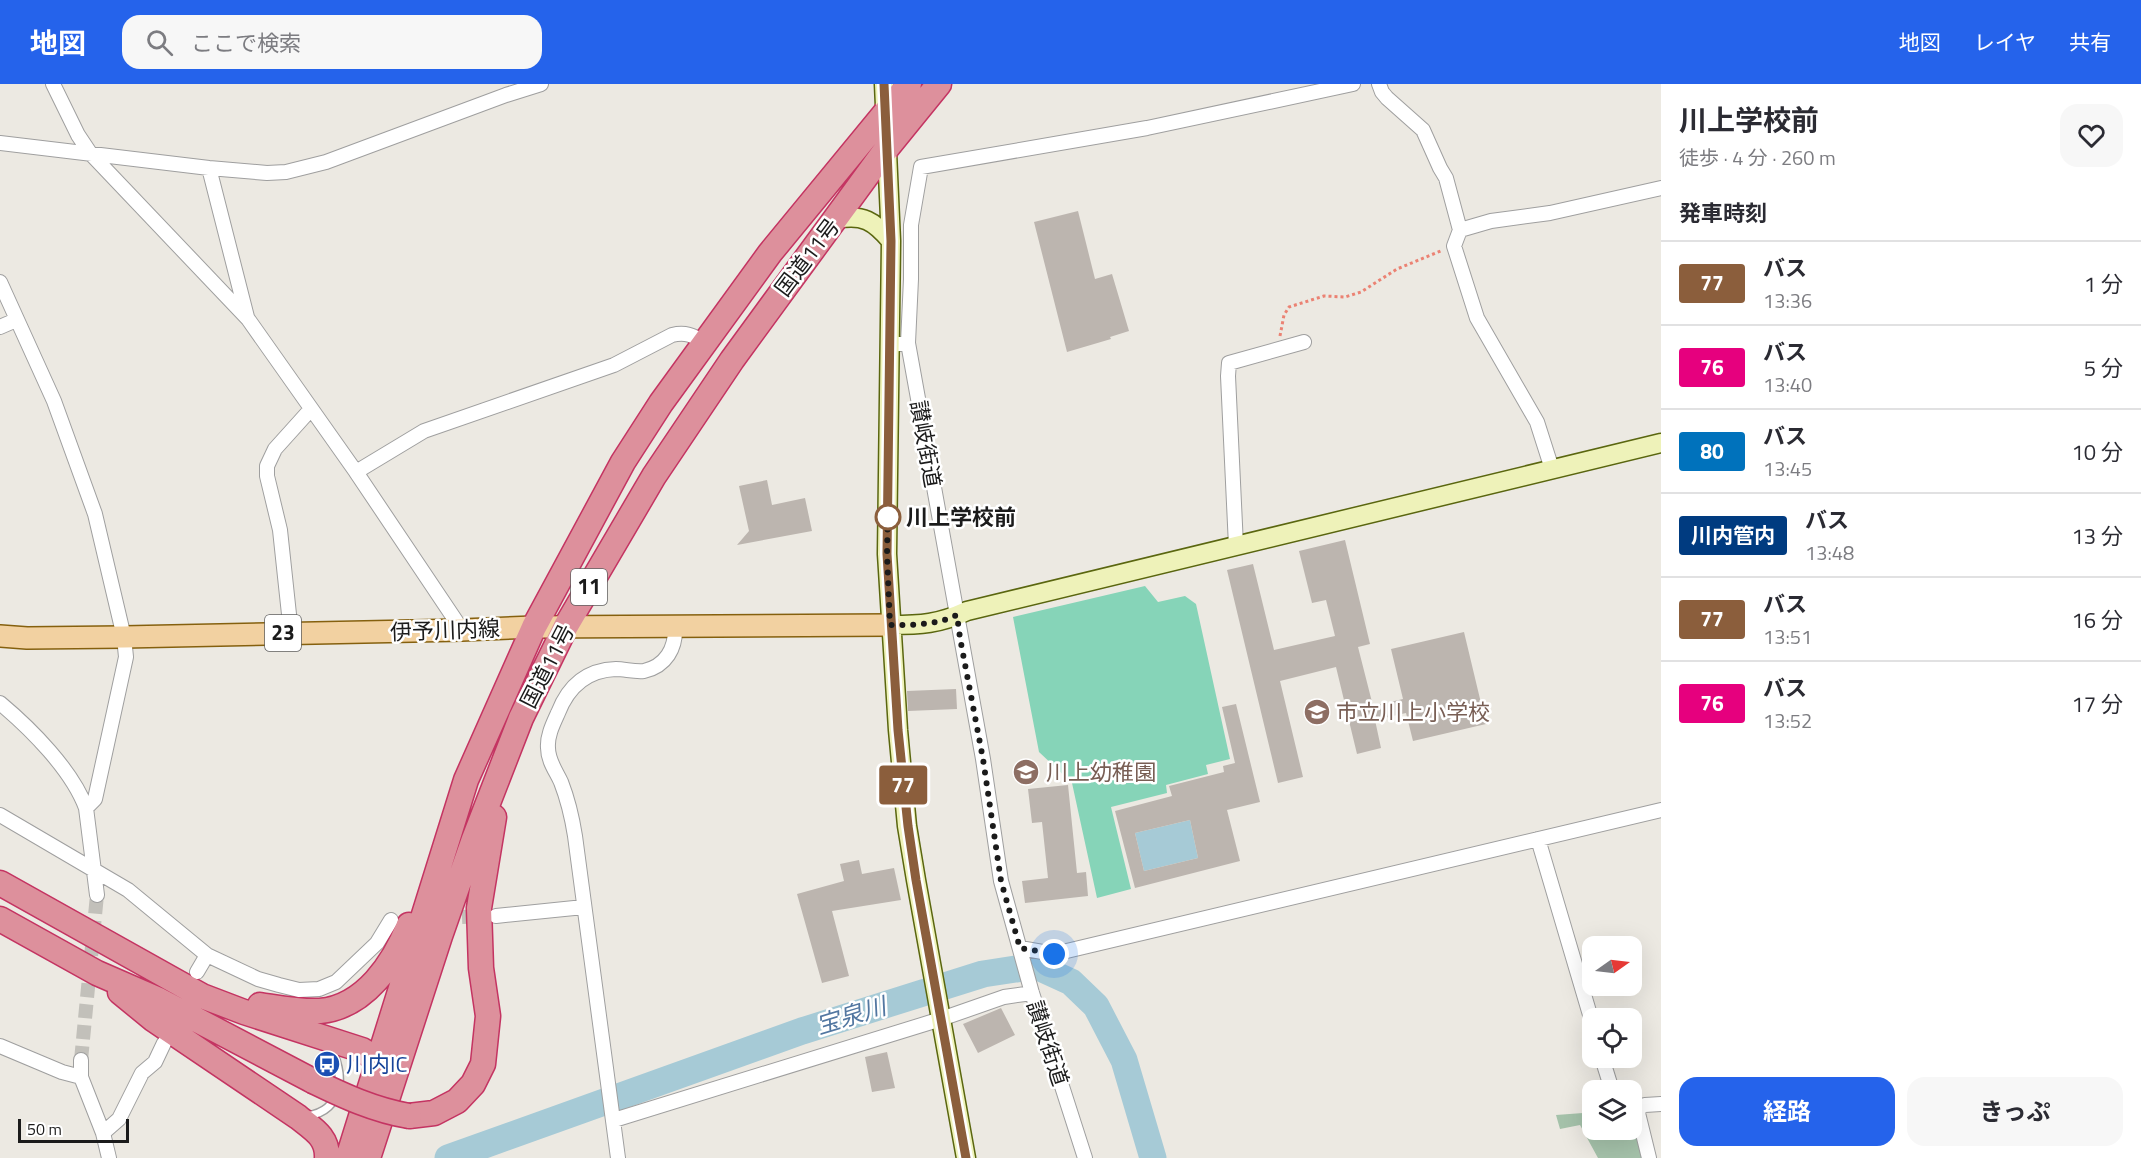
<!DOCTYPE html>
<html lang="ja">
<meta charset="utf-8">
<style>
:root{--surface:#fff;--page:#f7f7f7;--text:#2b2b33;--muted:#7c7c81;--line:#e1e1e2;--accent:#2563eb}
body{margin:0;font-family:"Titillium Web","Noto Sans JP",sans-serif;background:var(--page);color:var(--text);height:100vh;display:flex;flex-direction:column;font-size:22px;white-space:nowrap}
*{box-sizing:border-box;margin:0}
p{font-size:20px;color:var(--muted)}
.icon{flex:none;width:33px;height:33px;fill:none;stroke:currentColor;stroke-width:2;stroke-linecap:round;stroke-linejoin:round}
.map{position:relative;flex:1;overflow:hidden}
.details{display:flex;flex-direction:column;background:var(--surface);width:480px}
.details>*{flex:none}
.badge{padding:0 12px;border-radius:4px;font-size:21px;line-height:39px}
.needle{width:39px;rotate:76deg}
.buttons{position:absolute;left:1582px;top:852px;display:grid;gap:12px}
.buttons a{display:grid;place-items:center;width:60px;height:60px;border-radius:12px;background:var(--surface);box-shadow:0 6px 24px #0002;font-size:30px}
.scale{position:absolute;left:18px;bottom:15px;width:111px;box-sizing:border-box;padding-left:6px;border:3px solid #1b1b1b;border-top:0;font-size:16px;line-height:21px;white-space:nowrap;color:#1b1b1b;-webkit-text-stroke:4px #fff;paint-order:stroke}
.you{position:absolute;width:30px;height:30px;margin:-15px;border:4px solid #fff;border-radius:50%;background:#1a73e8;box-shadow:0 0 0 9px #1a73e833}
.map>.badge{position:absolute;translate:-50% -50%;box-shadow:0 0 0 3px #fff}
h2{padding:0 18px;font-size:22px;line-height:54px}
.round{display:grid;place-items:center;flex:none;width:63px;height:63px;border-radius:18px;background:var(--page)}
.summary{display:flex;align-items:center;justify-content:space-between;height:102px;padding:0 18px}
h1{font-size:28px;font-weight:700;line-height:45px}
.action{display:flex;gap:12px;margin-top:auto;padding:12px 18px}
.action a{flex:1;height:69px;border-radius:18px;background:var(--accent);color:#fff;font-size:24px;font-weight:700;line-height:69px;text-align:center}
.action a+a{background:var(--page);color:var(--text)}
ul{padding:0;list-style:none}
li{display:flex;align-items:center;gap:18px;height:84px;padding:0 18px;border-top:2px solid var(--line)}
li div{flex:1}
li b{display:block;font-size:22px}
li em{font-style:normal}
li .badge{min-width:66px;font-weight:700;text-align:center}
header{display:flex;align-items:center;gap:36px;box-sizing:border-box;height:84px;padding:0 30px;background:var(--accent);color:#fff}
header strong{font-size:28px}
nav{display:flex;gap:33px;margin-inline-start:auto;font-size:21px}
.search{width:420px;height:54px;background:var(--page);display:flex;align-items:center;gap:15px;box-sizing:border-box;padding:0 21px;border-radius:18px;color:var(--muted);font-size:22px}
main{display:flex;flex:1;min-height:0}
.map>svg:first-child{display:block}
</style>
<header>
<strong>地図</strong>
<div class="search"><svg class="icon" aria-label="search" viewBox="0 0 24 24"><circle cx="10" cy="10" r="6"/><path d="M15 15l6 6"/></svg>ここで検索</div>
<nav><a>地図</a><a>レイヤ</a><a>共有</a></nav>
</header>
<main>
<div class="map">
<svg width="1661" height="1074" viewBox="0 0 1661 1074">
<rect width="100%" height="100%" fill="#ece9e2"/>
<!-- cemetery -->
<path fill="#a5c2aa" d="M1583,1029h10v17h39v-14l11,42h-45l-18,-33 -20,4 -4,-14z"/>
<!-- pitch -->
<path fill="#86d4b8" d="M1145,502l13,16 27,-6 11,8 34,155 -24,6 2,9 -42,11 1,8 -56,14 20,82 -34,9 -25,-115 -33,-31 -26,-135z"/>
<!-- water -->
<path fill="#a6cad6" d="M1190,736l8,38 -54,13 -9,-38z"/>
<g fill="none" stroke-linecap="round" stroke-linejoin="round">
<!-- river -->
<path stroke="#a6cad6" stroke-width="27" d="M448,1074l354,-127 181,-57 53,-8 35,16 25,24 28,54 29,98"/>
</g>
<!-- building -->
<path fill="#bcb5af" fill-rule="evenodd" d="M1078,127l17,68 17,-5 17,57 -19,6 1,2 -44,13 -33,-130z
M767,396l5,25 33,-7 7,33 -75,14 12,-14 -10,-45z
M1345,456l25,104 -12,3 15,59 30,-7 -12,-50 73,-17 22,92 -73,17 -7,-28 -31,7 6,28 -24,6 -21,-87 -56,14 23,96 -25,6 -51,-213 26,-6 21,86 61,-14 -9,-36 -14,3 -13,-52z
M956,605l1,20 -49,2 -1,-20z
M1236,620l24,98 -33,8 13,51 -105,27 -20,-77 57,-15 -3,-10 55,-14 -1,-6 12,-3 -13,-56zM1190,736l8,38 -54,13 -9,-38z
M1068,701l9,88 9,-1 2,24 -63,7 -3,-22 26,-3 -6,-56 -10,1 -4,-34z
M859,776l3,14 32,-6 7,32 -69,11 17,65 -27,7 -25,-89 47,-13 -4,-17z
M1001,924l14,27 -37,18 -15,-29z
M887,968l8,36 -23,4 -7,-35z"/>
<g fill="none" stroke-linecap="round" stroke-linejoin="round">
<!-- street-tunnel -->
<path stroke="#c2c0ba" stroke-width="14" stroke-dasharray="14 7" stroke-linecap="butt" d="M441,834l44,-2
M81,976l16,-165"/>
<defs>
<path id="lane" d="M307,1032c37,-5 39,-44 22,-70"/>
<path id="street" d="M53,0l25,51 12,18 158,166 108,153 106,158
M1379,0l3,8 5,6 36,32 17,38 6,10 14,52 -6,16 23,72 60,104 15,47
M0,59l209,25 58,5 19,-1 40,-10 180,-67 35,-11
M209,84l38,149
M1460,146l31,-9 59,-8 111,-25
M0,198l54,119 41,113 29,123 2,20 -31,142 -9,9
M0,243l16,-7
M908,259l3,-64v-54l10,-58 226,-39 206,-44
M890,261l18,-2 75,416 18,122 31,112 53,165
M356,388l68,-41 190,-66 58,-30c13,-3 21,0 32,7
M1236,462l-8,-170 1,-13 75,-21
M291,549l-11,-103 -13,-54v-10l8,-17 36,-40
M0,619c31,26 72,67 86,105l11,87
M0,731l128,75 79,65 51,24 21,6 20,5 20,-1 17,-7 41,-39 14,-23
M1538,755l55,186
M496,832l88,-9
M1020,864l34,6 607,-144
M197,888l10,-17
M0,962l62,26 19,5
M1602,974l10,32
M81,976v17l22,56 6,25
M1632,1024l5,1 12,49
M1637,1025l8,-4 16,-1
M614,1036l327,-101 63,-22 28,-4
M103,1049l16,-14 23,-46 13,-11 9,-19
M618,1074l-43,-322c-3,-19 -7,-36 -14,-54 -5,-11 -13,-21 -13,-34 -1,-12 5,-24 10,-35 10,-26 28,-43 58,-44 9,0 18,3 28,2 22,-5 32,-23 31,-44"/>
<path id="secondary" d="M884,0l7,157 -4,313 11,176 9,96 9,54 50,278
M837,135c26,-5 37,2 54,22
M890,541c31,0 49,-1 77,-14l694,-168"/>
<path id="primary" d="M0,552l27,2 97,-1 338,-7 72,-3 356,-2"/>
<path id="highway" d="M0,799l202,113 42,16 118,38 16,10 8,10
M0,835l97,54 62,27 154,81
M120,908l33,27 145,98c15,12 30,20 29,41
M260,921c20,3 40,7 60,6 45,-4 74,-48 89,-86
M409,1032l25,-3 23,-12 16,-17 10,-20 5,-48 -7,-48 -2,-60 15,-91
M348,1074l118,-378 68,-153 89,-165 38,-59 109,-150 139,-169
M368,1074l72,-222 34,-97 47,-121 45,-92 88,-150 78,-116 155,-212 52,-64"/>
</defs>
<!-- lane casing -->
<use href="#lane" stroke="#9f9f9f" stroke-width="10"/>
<!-- street casing -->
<use href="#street" stroke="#9f9f9f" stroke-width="16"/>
<!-- secondary casing -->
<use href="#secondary" stroke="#5a660f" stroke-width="21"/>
<!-- primary casing -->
<use href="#primary" stroke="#85600e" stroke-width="24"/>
<!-- highway casing -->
<use href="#highway" stroke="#c43462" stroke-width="27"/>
<!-- path -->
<path stroke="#eb8273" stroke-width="3" stroke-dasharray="3 3" stroke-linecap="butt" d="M1280,252l4,-21 5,-8 35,-11 21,1 16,-5 36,-23 46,-19"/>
<!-- lane -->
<use href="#lane" stroke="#fff" stroke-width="7"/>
<!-- street -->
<use href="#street" stroke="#fff" stroke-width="14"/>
<!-- secondary -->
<use href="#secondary" stroke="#eef2b9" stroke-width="18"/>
<!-- primary -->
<use href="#primary" stroke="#f2d1a1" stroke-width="21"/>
<!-- highway -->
<use href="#highway" stroke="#dd909c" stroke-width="24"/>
<defs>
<path id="highway-bridge" d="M313,997c31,15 61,29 96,35"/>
</defs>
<!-- highway-bridge casing -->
<use href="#highway-bridge" stroke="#c43462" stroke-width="27" stroke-linecap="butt"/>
<!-- highway-bridge -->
<use href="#highway-bridge" stroke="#dd909c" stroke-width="24"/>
</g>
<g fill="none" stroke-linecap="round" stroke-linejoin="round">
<defs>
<path id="line" d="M884,0l7,157 -4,313 11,176 10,96 8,54 50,278"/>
</defs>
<!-- line casing -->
<use href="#line" stroke="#fff" stroke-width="14"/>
<!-- line -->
<use href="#line" stroke="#8b5e3c" stroke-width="9"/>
<!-- walk -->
<path stroke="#1b1b1b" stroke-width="6" stroke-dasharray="0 10.8" d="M888,433v-10l-1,47 3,71c24,0 46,0 67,-10l3,23 23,121 18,122 19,67 34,6"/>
</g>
<!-- icons -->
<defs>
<symbol id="school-disc" viewBox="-11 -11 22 22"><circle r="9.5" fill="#8d6e63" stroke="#fff"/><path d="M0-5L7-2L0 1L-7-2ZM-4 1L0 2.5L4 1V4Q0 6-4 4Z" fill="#fff"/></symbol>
<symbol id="bus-disc" viewBox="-11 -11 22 22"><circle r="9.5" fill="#1a4fb4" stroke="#fff"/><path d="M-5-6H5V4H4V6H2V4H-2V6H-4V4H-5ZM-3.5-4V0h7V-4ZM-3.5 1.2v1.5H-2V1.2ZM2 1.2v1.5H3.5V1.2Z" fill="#fff"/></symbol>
</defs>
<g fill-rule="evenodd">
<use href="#school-disc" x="1302" y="613" width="30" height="30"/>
<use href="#school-disc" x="1011" y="673" width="30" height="30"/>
<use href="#bus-disc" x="312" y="965" width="30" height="30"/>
</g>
<!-- markers -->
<circle fill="#fff" stroke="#8b5e3c" stroke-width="3" cx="888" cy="433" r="12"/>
<g text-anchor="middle" stroke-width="5" stroke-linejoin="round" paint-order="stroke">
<!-- shield labels -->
<g fill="#fff" stroke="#5f5f5f" stroke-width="1.5">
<rect x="571" y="485" width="36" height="36" rx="4.5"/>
<rect x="265" y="531" width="36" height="36" rx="4.5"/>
</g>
<g font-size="21" font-weight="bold" fill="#1b1b1b">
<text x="589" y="510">11</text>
<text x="283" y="556">23</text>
</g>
<!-- street labels -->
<g font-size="22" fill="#1b1b1b" stroke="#fff">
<text transform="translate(807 173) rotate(-53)" y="8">国道11号</text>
<text transform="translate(926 360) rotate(80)" y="8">讃岐街道</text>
<text transform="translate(445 546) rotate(-2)" y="8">伊予川内線</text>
<text transform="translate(547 582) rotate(-63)" y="8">国道11号</text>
<text transform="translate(1048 959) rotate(72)" y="8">讃岐街道</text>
</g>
<!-- stop labels -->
<g font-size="22" font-weight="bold" fill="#1b1b1b" stroke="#fff" text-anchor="start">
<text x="906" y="441">川上学校前</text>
</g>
<!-- education labels -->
<g font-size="22" fill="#785e54" stroke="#fff" text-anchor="start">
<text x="1336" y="636">市立川上小学校</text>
<text x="1046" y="696">川上幼稚園</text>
</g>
<!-- transit labels -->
<g font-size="22" fill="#164399" stroke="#fff" text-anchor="start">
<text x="346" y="988">川内IC</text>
</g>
<!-- water labels -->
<g font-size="24" font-style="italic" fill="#5277a1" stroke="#fff">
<text transform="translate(851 932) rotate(-17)" y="8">宝泉川</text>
</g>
</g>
</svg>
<div class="buttons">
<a><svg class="needle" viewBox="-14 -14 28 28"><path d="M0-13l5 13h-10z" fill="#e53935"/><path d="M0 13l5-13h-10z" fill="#7c7c81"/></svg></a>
<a><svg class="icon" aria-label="locate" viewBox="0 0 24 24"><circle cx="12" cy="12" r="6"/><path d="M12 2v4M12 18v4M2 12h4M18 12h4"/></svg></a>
<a><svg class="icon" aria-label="layers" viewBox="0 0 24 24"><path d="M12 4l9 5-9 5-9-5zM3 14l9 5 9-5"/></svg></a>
</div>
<div class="scale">50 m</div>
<div class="you" style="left:1054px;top:870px"></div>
<b class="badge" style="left:903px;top:701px;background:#8b5e3c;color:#fff">77</b>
</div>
<section class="details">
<div class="summary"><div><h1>川上学校前</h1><p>徒歩 · 4 分 · 260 m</p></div><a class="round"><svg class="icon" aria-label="heart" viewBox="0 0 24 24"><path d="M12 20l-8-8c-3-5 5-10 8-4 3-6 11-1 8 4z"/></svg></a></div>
<h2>発車時刻</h2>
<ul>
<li><span class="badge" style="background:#8b5e3c;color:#fff">77</span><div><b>バス</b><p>13:36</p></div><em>1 分</em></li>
<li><span class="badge" style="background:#e6007e;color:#fff">76</span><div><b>バス</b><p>13:40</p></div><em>5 分</em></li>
<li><span class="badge" style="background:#0072bc;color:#fff">80</span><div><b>バス</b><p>13:45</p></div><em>10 分</em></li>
<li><span class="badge" style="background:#003b80;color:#fff">川内管内</span><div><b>バス</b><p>13:48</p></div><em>13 分</em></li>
<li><span class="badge" style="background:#8b5e3c;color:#fff">77</span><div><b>バス</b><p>13:51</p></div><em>16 分</em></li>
<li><span class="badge" style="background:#e6007e;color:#fff">76</span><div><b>バス</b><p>13:52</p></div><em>17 分</em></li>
</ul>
<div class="action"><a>経路</a><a>きっぷ</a></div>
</section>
</main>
